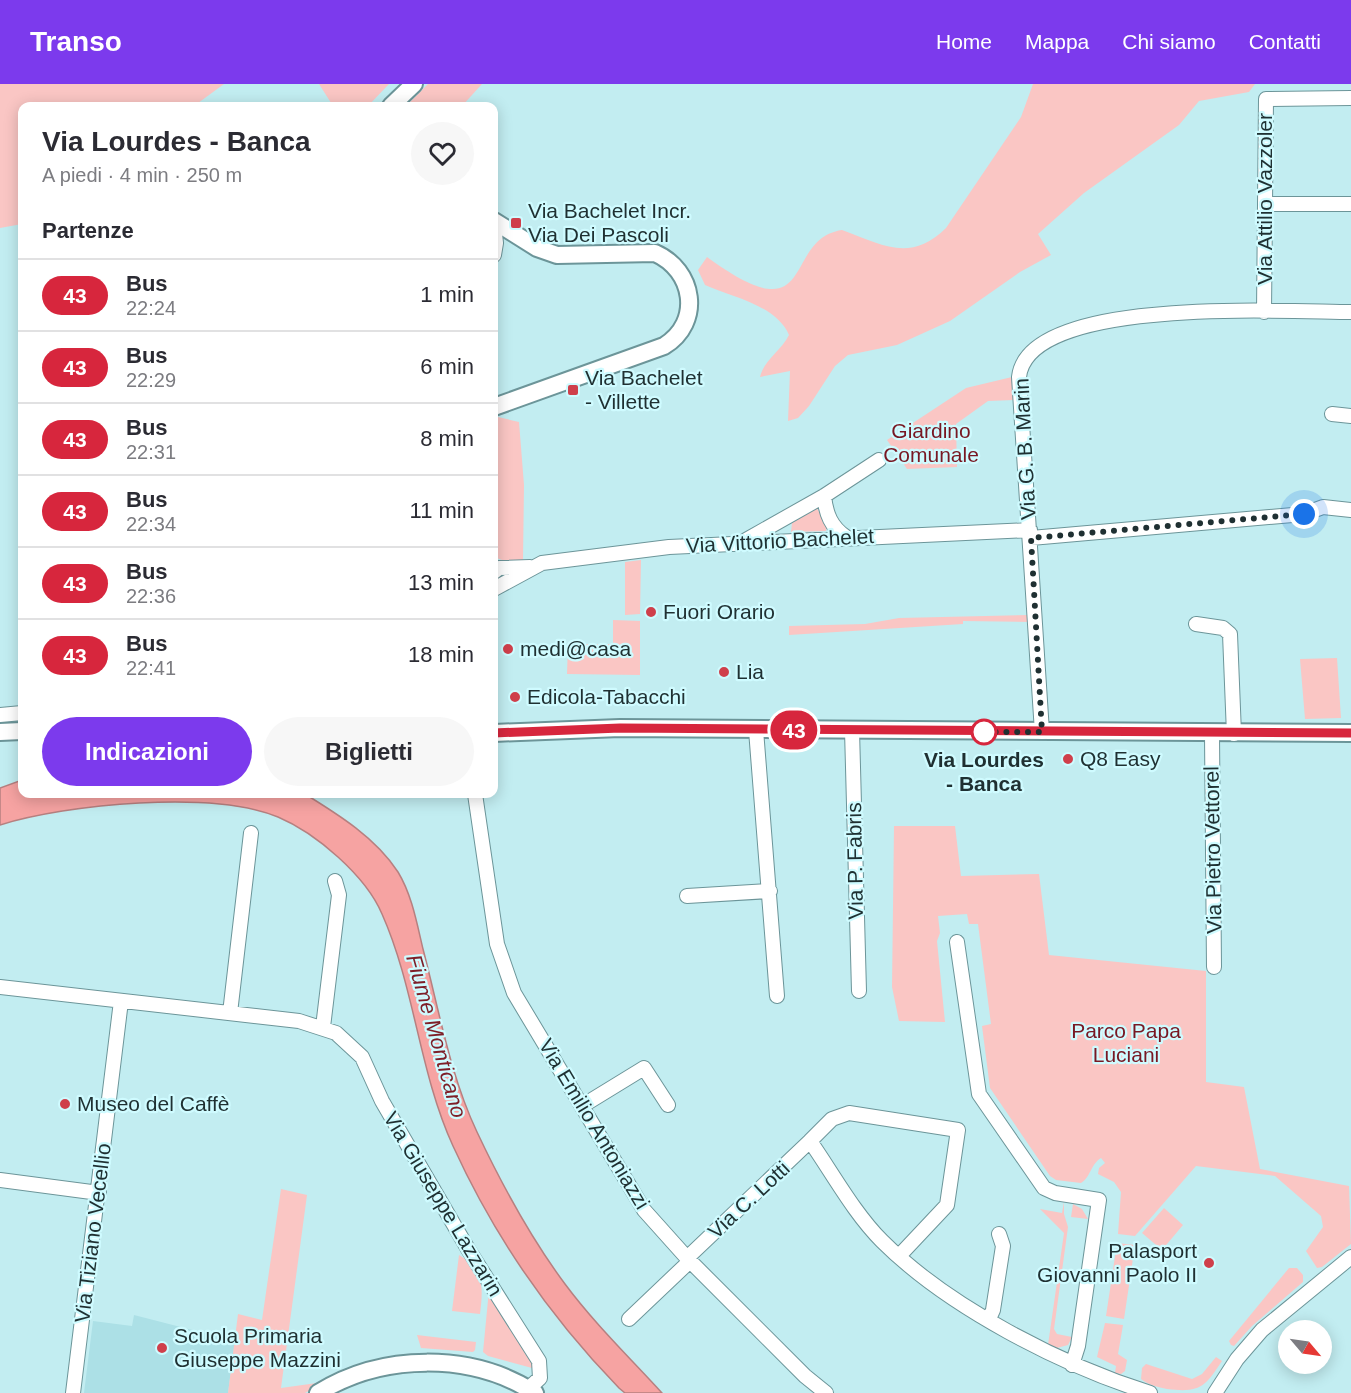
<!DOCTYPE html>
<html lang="it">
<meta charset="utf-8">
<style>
:root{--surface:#fff;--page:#f7f7f7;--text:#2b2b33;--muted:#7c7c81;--line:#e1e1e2;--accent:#7c3aed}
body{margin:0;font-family:Arial,sans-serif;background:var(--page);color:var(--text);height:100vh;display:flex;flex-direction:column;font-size:22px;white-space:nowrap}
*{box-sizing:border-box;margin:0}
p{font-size:20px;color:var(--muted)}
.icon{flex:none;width:33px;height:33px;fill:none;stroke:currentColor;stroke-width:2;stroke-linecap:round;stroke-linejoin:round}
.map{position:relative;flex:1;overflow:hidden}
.sheet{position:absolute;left:18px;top:18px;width:480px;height:696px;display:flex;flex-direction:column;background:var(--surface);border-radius:12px;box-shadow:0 3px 15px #0003}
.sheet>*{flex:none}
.badge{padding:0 12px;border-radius:20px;font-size:21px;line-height:39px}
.needle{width:39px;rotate:119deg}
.tools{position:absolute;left:1278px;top:1236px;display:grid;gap:12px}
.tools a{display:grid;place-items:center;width:54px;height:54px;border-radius:50%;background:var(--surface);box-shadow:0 3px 15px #0003;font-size:30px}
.you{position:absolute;width:30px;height:30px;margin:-15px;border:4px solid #fff;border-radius:50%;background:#1a73e8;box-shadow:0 0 0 9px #1a73e833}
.map>.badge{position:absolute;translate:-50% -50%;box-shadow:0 0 0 3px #fff}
h2{padding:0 24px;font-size:22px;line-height:54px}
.round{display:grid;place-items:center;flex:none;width:63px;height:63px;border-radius:32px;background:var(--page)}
.summary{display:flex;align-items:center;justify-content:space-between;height:102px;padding:0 24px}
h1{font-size:28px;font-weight:600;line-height:45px}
.primary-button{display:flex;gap:12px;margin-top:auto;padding:12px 24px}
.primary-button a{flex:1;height:69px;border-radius:36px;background:var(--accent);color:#fff;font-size:24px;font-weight:600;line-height:69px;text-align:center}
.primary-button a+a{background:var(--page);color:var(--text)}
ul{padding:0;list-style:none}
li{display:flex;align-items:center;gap:18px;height:72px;padding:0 24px;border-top:2px solid var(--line)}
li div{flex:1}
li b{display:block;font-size:22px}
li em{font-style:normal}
li .badge{min-width:66px;font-weight:700;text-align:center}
header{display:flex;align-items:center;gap:36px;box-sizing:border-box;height:84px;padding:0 30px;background:var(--accent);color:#fff}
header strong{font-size:28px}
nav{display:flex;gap:33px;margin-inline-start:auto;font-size:21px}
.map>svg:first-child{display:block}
</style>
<header>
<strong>Transo</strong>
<nav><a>Home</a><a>Mappa</a><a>Chi siamo</a><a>Contatti</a></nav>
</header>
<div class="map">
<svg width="1351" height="1309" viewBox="0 0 1351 1309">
<rect width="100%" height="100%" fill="#c2edf1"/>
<!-- built -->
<path fill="#ace0e6" d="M134,1231l101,26 -7,52h-144l9,-72 39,5z"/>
<!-- green -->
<path fill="#fac6c4" d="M0,0h224l-30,22h-172v118l-22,4z
M319,0h70l-21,22h-35z
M428,0h54l-20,22h-56z
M1033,0h222l-6,8 -50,9 -20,24 -95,68 -46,41 13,21 -31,17 -70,49 -53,24 -49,10 -13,11 -26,40 -11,12 -10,3 2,-50 -30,6c4,-17 21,-26 29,-42 -13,-30 -57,-38 -84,-50l-7,-15 9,-13c112,82 74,-18 135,-27 41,15 68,33 104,-2l75,-111z
M1012,293l2,23 -26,1 -32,23 1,43 -50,2 -20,-29 79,-52z
M498,333l21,5 5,63 -1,75h-21l-8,-3v-138z
M817,424l10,19 -1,4 -35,1 1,-9z
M641,476l-1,54 -15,1v-53z
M1029,531l1,7 -67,-1v3l-174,11v-9l76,-2 34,-6z
M613,536l27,1v54l-73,-1 1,-30h45z
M1337,574l4,60 -36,1 -5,-60z
M894,742h61l6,50 78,-2 10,81 157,16v111l38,5 16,82 89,17 2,58 -29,23 -5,1 -11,-17 17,-24 -2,-11 -46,-40 -79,-10 -61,70 -17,-2 3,-42 -7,-10 -16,-8 1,-6 6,-5 -4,-5c-11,7 -10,19 -20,25l-25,-3 -6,-4 -60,-88 -8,-62 9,-2 -13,-100h-9l-2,-10 -29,2 2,17 -3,8 8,81 -46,-1 -7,-34z
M281,1105l26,6 -26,193 43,-6 -19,11h-77l10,-79 24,6z
M1064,1118v12l4,13 -14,102 3,5 15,3 -4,8 -11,3 -9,-3 16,-112 -24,-24 22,4z
M1073,1120l9,5 6,10 -17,-2z
M1164,1124l19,17 -21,25 -20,-17z
M1117,1159l18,2 -11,74 -18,-3z
M459,1171c26,15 24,34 21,59l-28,-3z
M1289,1184h8l6,7v7l-51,44 -18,20 -3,-1 -2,-4z
M489,1206l45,73 -2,5 -44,-12 -5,-4z
M1105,1239l18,2 -5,29 9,6 -2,11 -4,3 -6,-1 1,-7 -19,-9z
M417,1251l59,7 -1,8 -2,2 -52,-4z
M1216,1273l6,4c-17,26 -22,32 -55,28 -9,-2 -19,-4 -26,-10l1,-11 4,-4 46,15 10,-5z"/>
<!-- water -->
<path fill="#f6a3a2" stroke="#b68080" stroke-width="1.5" d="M22,696v14h283c34,21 71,44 93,78 14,23 19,52 25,77 16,61 27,126 54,183 25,53 53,105 88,152 29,39 64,73 97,109h-37l-6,-5c-69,-71 -125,-152 -166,-242 -34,-74 -38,-158 -71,-232 -16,-38 -66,-81 -104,-97 -66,-27 -211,-13 -278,8v-37z"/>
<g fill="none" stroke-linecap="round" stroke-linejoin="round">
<defs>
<path id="minor" d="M1266,120h85
M494,141l2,18 -2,12
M1264,228l2,-213 85,-1
M1332,330l19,2
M824,412c2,18 7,31 22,41
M1031,454l273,-24 19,-7 28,3
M746,456l78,-44 55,-36
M494,488l5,-4 31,-1
M494,505l48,-26 127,-16 361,-17
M1196,540l27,4 7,6 4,100
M0,631l22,-2
M756,646l21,266
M852,646l7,261
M1042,648l-23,-355c9,-82 270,-65 332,-65
M1212,650l2,233
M475,710l22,150 17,49 130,217 43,48 118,118 21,17
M687,812l83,-5
M957,858l22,152 65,94 11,5 44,7 -21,146 -6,19
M0,903l299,34 37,12 26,24 20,44 86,148 71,112 1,17 -12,11
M230,929l21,-180
M323,943l16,-132 -4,-14
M582,1022l62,-38 24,37
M0,1096l99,13
M899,1172l48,-51 11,-75 -109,-17 -17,6 -22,22c23,33 44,72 72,100 66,66 179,124 268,152
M687,1174l123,-117
M629,1235l61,-58
M989,1235l4,-9 10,-64 -4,-12
M73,1309l48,-392
M1215,1309l22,-34 25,-29 89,-73"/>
<path id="tertiary" d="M391,22l23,-22
M494,137l43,27 20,7 98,-2c39,17 48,69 9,93l-170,61
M0,648l22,-1
M494,649l126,-5 731,5
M318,1309c64,-40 153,-41 217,0"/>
</defs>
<!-- minor casing -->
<use href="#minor" stroke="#6c9599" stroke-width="16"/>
<!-- tertiary casing -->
<use href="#tertiary" stroke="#6c9599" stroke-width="20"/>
<!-- minor -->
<use href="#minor" stroke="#fff" stroke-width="14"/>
<!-- tertiary -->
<use href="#tertiary" stroke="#fff" stroke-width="16"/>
</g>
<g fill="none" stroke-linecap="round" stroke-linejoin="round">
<defs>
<path id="line" d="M494,649l126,-5 731,5"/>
</defs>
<!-- line casing -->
<use href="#line" stroke="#fff" stroke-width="14"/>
<!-- line -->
<use href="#line" stroke="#d7263d" stroke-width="9"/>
<!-- walk -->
<path stroke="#1f3032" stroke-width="6" stroke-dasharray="0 10.8" d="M984,648h-5h63l-11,-194 273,-24"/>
</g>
<!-- markers -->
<g fill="#cf3f4b" stroke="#cffbff" stroke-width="2">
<rect x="510" y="133" width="12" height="12" rx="3"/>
<rect x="567" y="300" width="12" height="12" rx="3"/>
<circle cx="651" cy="528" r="6"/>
<circle cx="508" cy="565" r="6"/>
<circle cx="724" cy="588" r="6"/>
<circle cx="515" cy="613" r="6"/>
<circle cx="1068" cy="675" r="6"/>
<circle cx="65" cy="1020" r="6"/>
<circle cx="1209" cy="1179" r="6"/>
<circle cx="162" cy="1264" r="6"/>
</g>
<circle fill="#fff" stroke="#d7263d" stroke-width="3" cx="984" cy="648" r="12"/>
<g text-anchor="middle" stroke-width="4.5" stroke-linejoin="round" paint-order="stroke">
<!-- street labels -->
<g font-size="21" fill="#1f3032" stroke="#cffbff">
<text transform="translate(1265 115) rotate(-90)" y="7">Via Attilio Vazzoler</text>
<text transform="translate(1025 365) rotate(-93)" y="7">Via G. B. Marin</text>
<text transform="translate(780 457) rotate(-3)" y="7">Via Vittorio Bachelet</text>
<text transform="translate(1213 766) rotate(-91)" y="7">Via Pietro Vettorel</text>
<text transform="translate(855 777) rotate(-91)" y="7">Via P. Fabris</text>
<text transform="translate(594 1040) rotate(59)" y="7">Via Emilio Antoniazzi</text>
<text transform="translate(749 1116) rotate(-43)" y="7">Via C. Lotti</text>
<text transform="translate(443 1120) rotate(59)" y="7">Via Giuseppe Lazzarin</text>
<text transform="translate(93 1149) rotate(-83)" y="7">Via Tiziano Vecellio</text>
</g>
<!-- poi labels -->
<g font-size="21" fill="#1f3032" stroke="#cffbff" text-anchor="start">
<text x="528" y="134">Via Bachelet Incr.<tspan x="528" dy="24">Via Dei Pascoli</tspan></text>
<text x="585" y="301">Via Bachelet<tspan x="585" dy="24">- Villette</tspan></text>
<text x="663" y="535">Fuori Orario</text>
<text x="520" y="572">medi@casa</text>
<text x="736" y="595">Lia</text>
<text x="527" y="620">Edicola-Tabacchi</text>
<text x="1080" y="682">Q8 Easy</text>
<text x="77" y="1027">Museo del Caffè</text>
<text x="1197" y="1174" text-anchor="end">Palasport<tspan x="1197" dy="24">Giovanni Paolo II</tspan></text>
<text x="174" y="1259">Scuola Primaria<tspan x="174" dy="24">Giuseppe Mazzini</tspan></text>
</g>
<!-- park labels -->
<g font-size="21" fill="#781823" stroke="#cffbff">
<text x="931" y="354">Giardino<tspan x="931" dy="24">Comunale</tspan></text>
<text x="1126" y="954">Parco Papa<tspan x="1126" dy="24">Luciani</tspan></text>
</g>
<!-- stop labels -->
<g font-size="21" font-weight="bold" fill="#1f3032" stroke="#cffbff">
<text x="984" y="683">Via Lourdes<tspan x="984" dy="24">- Banca</tspan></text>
</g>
<!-- water labels -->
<g font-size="22" font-style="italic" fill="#7e1f28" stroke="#cffbff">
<text transform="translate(437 952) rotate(74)" y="8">Fiume Monticano</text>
</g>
</g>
</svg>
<div class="tools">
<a><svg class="needle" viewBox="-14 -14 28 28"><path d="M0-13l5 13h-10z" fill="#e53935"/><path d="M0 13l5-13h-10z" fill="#7c7c81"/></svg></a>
</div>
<div class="you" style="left:1304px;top:430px"></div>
<b class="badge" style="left:794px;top:646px;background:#d7263d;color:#fff">43</b>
<section class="sheet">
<div class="summary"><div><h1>Via Lourdes - Banca</h1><p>A piedi · 4 min · 250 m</p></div><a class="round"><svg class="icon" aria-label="heart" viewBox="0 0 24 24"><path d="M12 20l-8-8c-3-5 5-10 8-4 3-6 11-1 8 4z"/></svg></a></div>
<h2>Partenze</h2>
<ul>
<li><span class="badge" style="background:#d7263d;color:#fff">43</span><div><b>Bus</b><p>22:24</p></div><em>1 min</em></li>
<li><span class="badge" style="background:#d7263d;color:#fff">43</span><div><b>Bus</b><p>22:29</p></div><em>6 min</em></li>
<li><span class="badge" style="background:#d7263d;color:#fff">43</span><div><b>Bus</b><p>22:31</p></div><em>8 min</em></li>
<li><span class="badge" style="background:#d7263d;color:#fff">43</span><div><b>Bus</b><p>22:34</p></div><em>11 min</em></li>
<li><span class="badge" style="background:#d7263d;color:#fff">43</span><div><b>Bus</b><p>22:36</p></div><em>13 min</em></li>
<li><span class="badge" style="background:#d7263d;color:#fff">43</span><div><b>Bus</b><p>22:41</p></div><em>18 min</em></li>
</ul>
<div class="primary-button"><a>Indicazioni</a><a>Biglietti</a></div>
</section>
</div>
